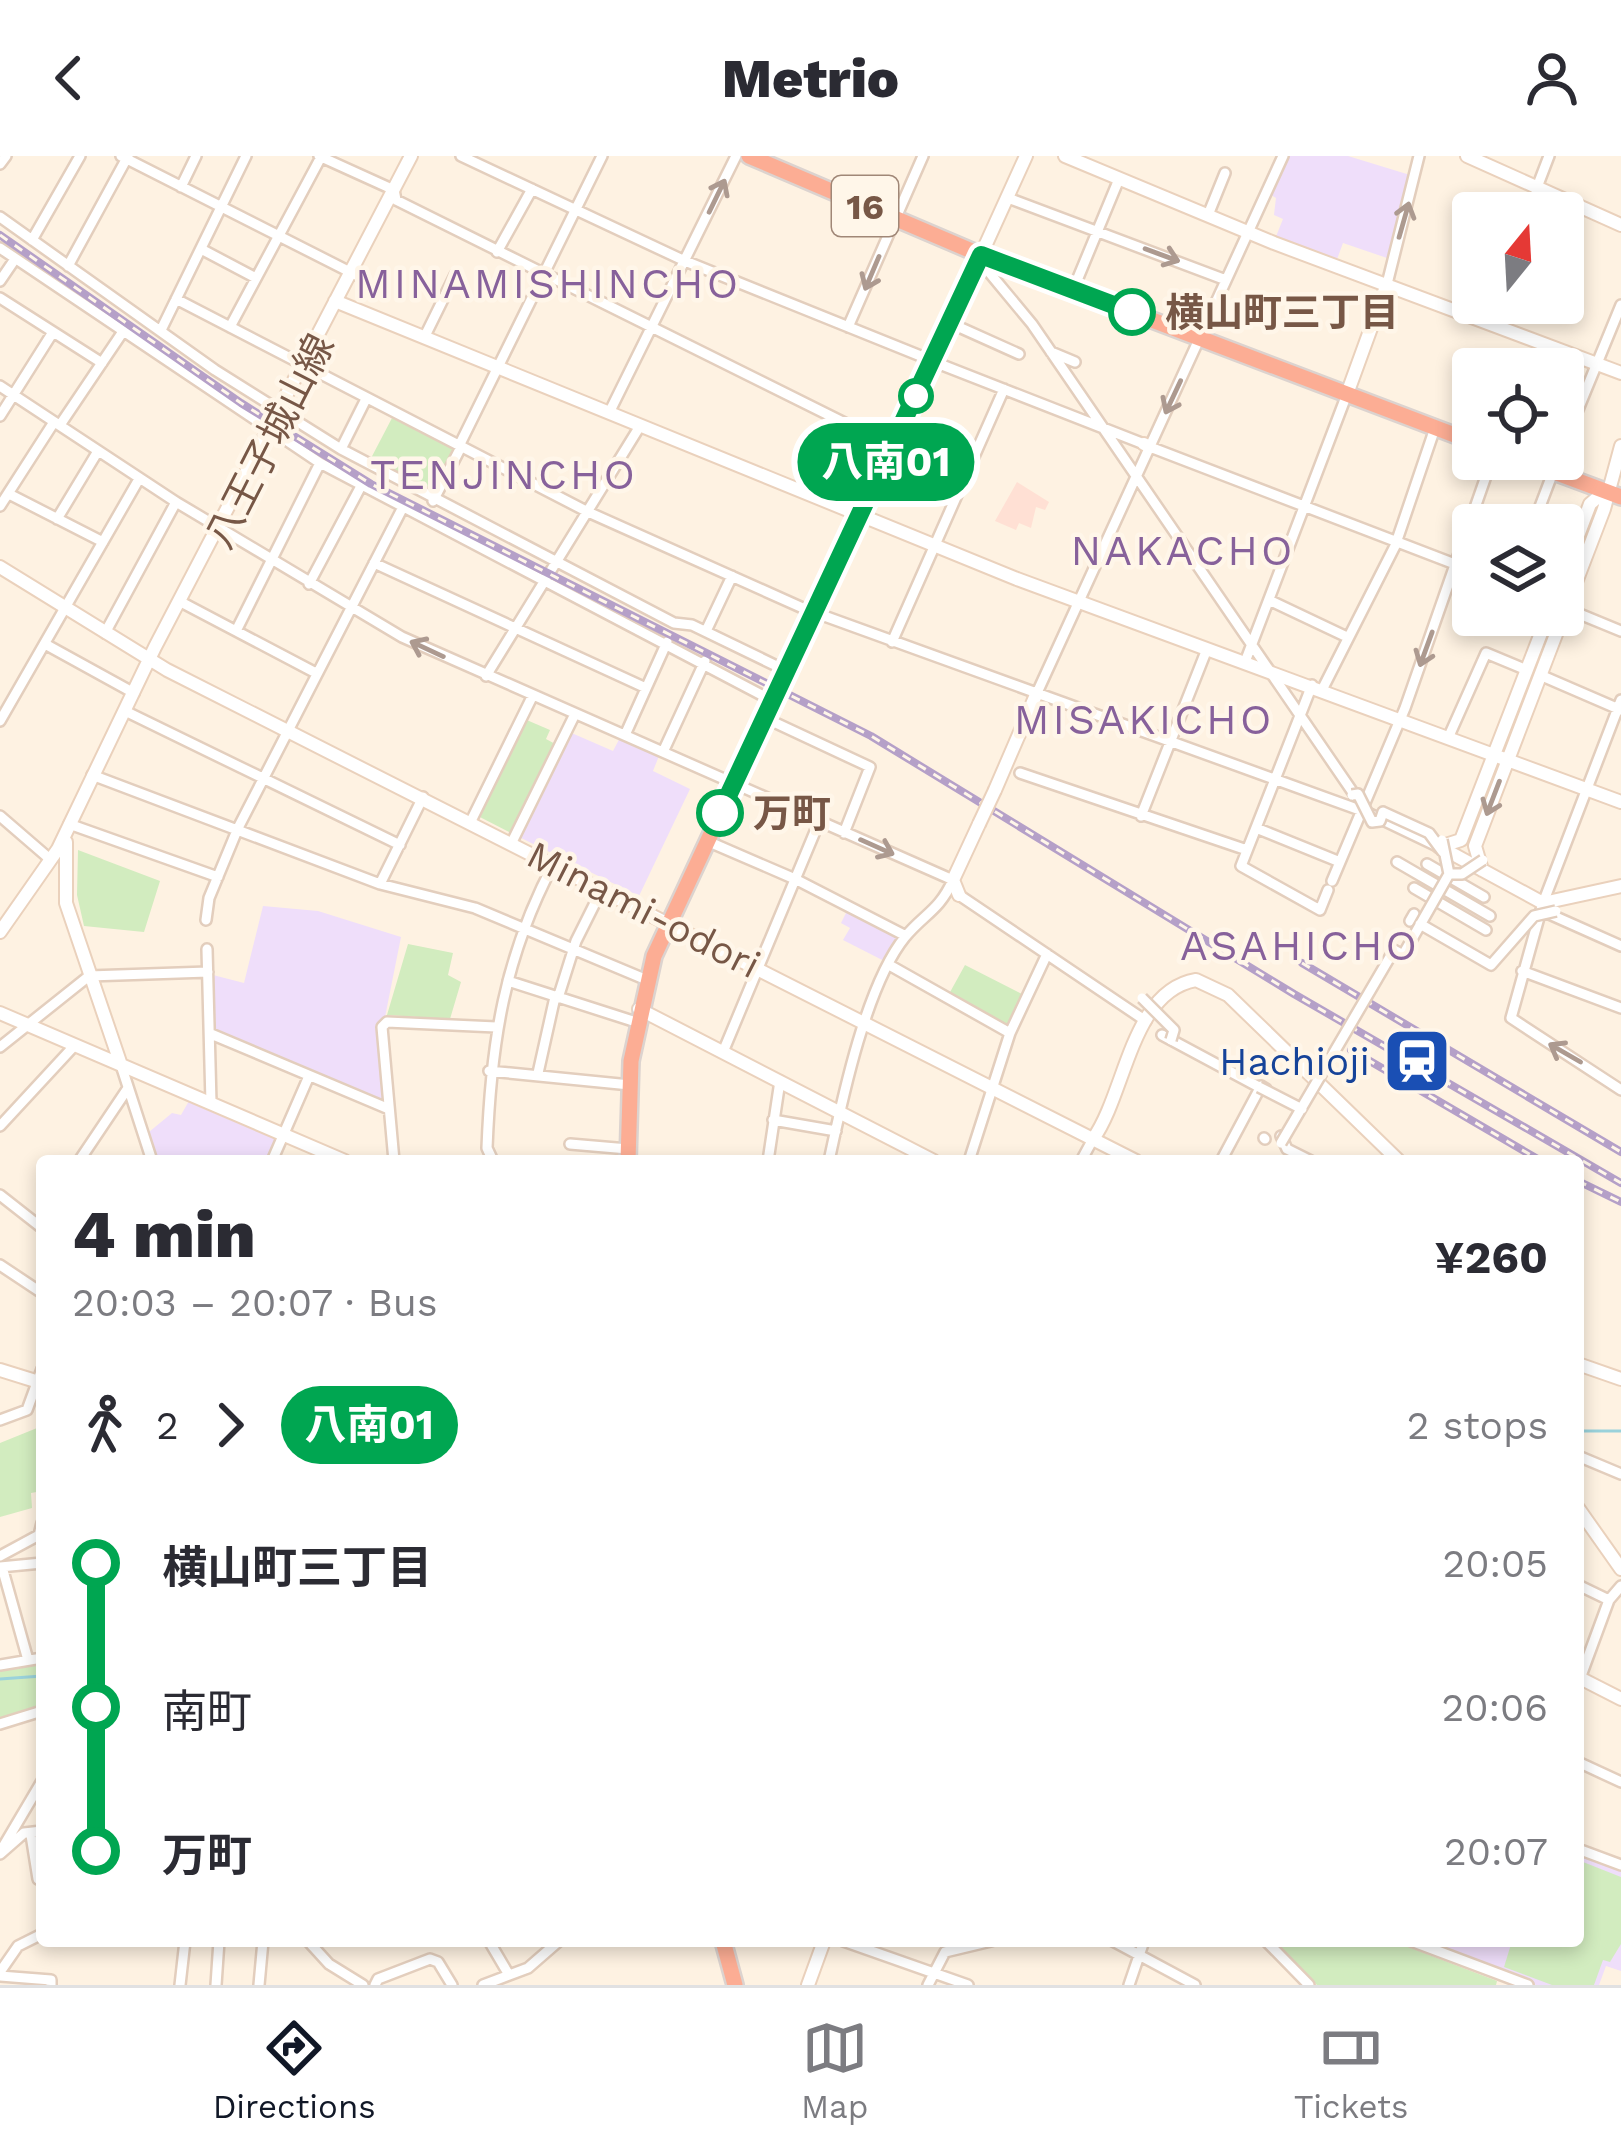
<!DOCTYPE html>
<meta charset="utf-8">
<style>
:root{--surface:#fff;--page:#f7f7f7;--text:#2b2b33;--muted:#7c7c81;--line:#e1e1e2;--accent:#111827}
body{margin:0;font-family:"Work Sans","Noto Sans JP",sans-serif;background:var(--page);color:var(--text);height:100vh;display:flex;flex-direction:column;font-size:45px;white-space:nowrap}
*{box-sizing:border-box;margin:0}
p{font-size:39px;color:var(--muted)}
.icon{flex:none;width:66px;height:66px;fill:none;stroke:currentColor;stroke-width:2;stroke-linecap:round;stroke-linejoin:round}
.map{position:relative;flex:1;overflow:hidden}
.drawer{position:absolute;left:36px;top:999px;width:1548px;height:792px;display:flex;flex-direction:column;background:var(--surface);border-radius:12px;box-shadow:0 6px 18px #0003}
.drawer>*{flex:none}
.badge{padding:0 24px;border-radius:39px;font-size:42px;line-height:78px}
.needle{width:78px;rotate:18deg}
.controls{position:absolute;left:1452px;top:36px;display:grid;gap:24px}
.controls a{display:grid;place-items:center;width:132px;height:132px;border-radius:12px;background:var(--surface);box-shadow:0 6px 18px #0003;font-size:60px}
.map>.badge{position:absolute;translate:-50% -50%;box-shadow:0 0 0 6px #fff}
.legs{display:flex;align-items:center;gap:18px;height:132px;padding:0 36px;font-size:39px}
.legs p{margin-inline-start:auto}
.summary{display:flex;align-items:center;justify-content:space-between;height:204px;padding:0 36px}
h1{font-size:66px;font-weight:800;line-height:90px}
ul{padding:0 36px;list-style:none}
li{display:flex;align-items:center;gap:42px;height:144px;font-size:45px}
li i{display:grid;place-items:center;width:18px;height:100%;margin:0 15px;background:currentColor}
li i::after{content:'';width:30px;height:30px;margin:-15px;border:9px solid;border-radius:50%;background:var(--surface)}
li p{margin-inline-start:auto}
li:first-child i{background:linear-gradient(#0000 50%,currentColor 0)}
li:last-child i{background:linear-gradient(currentColor 50%,#0000 0)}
header{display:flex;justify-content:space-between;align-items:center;height:156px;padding:0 36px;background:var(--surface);font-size:54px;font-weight:800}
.tabs{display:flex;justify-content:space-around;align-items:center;height:168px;border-top:3px solid var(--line);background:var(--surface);font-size:33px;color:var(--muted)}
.tabs a{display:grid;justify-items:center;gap:6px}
.tabs .current{color:var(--accent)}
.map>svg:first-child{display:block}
</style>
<header><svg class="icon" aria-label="back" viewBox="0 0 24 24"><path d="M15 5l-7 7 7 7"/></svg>Metrio<svg class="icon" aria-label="person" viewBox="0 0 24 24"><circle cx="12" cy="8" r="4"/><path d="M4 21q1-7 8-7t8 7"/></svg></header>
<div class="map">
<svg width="1621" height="1829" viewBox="0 0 1621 1829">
<rect width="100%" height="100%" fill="#fef2e2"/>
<!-- commercial -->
<path fill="#ffe0d4" d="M1017,326l32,20 -4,8 -9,-3 -5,21 -12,-5 -3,7 -21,-9z"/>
<!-- education -->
<path fill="#efdefa" d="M1288,0h60l62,19 -23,83 -44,-15 -7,19 -61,-23 8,-20 -9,-4 2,-17 -5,-3z
M567,575l46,20 9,-17 39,17 -8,20 37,18 -51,107 -124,-61z
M263,750l55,5 83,26 -17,85 -6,5 6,75 -171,-70v-57l31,8z
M849,751l57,29 -14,29 -49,-25 7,-12 -9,-5z
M189,945l88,38 -9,22h-109l-10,-29 23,-19 9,2z
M1578,1698l43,17v100l-15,-5 -7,19h-63l-117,-44h159z"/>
<!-- green -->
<path fill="#d2ecbf" d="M392,262l62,31 -21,46 -64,-33z
M522,562l28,12 -4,9 13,7 -44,89 -41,-21z
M78,694l82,31 -16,51 -60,-6 -7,-31z
M408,788l45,9 -5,22 13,7 -11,37 -63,-4z
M965,809l57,29 -14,35 -59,-35z
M42,1270v65l-11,2 1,15 -32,9v-74z
M42,1508v41l-42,14v-50z
M1578,1704l43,17v67l-11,18 -7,-2 -9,25h-42l-48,-18 8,-26h66z
M1271,1785h122l104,40 -1,4h-179z"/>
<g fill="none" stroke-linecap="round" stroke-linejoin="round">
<!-- stream -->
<path stroke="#9ad2db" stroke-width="3" d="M1578,1275h43
M0,1523l42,-3"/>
<defs>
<path id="street" d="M121,0l235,119
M319,0l75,34 2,10 497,247
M461,0l224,105 248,100
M0,8l6,-8
M181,31l15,-31
M1536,34l13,-34
M1008,42l218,82
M1208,59l17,-42
M0,61l215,153 126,79 333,174 18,2 95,46
M32,84l48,-84
M0,92l320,215 453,238
M201,93l55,29
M497,96l35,-63
M68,110l60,-110
M988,115l44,53 324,473
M0,125l15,-22
M1387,128l32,-128
M1073,134l46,-111
M0,142l102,65
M176,143l412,213 217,97 563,204 71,34
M950,167l69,31
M230,171l91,-170
M848,171l75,-171
M161,174l85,-174
M424,182l31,-63
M1051,196l24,10
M942,209l202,79
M0,230l176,116 226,135 551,243c-14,31 -29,34 -48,57 -39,48 -63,163 -76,224
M609,257l127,-257
M0,260l53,-84
M60,269l62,-92
M459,290l143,-290
M1563,290l58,-141
M1150,291l323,124
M341,293l25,-50
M9,338l94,48
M433,345l28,-54
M0,350l54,-84
M57,363l41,-68
M1533,369l25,-66
M374,407l272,125
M309,428l52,-98
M1269,444l78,37
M179,445l137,72
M1565,452l56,23
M236,475l84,-168
M706,475l26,-55
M105,477l71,-131
M892,486l112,-253
M45,488l89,49
M1245,506l102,-268
M1540,519l81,35
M486,520l154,-250
M1312,529l-71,181 79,44 8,-20
M1323,532l72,-142 40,-118
M1036,539l247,-539
M1621,544l-78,203 -32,115 110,72
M125,555l275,134
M765,562l105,49 -26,66
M0,565l139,-242
M625,579l42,-93
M1449,580l37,-83 41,17
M663,596l42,-91
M1020,617l227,77
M92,619l288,109 95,24 172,72
M0,660l51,44
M1141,660l66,-167
M471,665l61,-124
M69,668l149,53
M1256,672l84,34
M707,685l88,38 111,57
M512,686l63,-128
M1397,706l93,54
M1427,708l57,33
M1332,725l73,-173 87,-249
M380,728l43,-87
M1414,732l72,42
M959,739l187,126
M1547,757l74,33
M206,764l3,-22 29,-70 164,-319
M1410,765l4,-7
M207,793l4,154
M891,810l119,67
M1522,815l99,37
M508,825l128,41
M558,842l18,-57 27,-54
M211,878l178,75
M1162,879l97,52
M0,891l89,-71 119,-4
M723,896l96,-230
M121,909l31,96
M489,915l141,14
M538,917l17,-76
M773,964l63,11
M0,970l75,-81
M1281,980l6,13 24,12
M1264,982l1,1
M570,988l58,5
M79,1005l49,-73
M272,1005l37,-85
M394,1005l-12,-134 5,-5 109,5
M493,1005l-6,-13c4,-105 17,-191 67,-285
M768,1005l12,-80
M969,1005l41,-128 37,-79
M1081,1005l12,-22
M1221,1005l40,-75 5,3
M0,1039l42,33
M0,1109l42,28
M0,1264l27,-10 15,-41
M1578,1300l43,18
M0,1400l39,-21 3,-12
M0,1411l42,-4
M2,1411l26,93
M1578,1429l31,15
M0,1509l42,-7
M1578,1528l31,-84 12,-14
M0,1568l42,-13
M1578,1606l43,20
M31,1679l7,44
M1578,1693l43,16
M0,1696l42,-71
M0,1698l24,-21 18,-2
M308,1785l21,23 34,21
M489,1785l20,34
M843,1785l125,44
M1113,1785l82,44
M1266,1785l43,44
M1411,1785l117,44
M0,1816l18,-26 24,-12
M0,1820l51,4v5
M180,1829l5,-44
M216,1829l3,-44
M259,1829l4,-44
M375,1829l3,-6 52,-20 8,3 14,23
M483,1829l45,-17 31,-27
M928,1829l17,-33 46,-11
M1129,1829l15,-44"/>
<path id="secondary" d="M1065,0l209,87 347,130
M1467,0l154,69
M981,99l45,-99
M335,145l682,278 604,223
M1347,238l40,-110
M1144,288l6,3
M0,411l167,103 969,491
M1563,419l27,-71 15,-13
M995,634l41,-95
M66,686v61l55,162
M1439,691l22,-7 87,-225
M1440,691l103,56 78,-17
M1482,714l-7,-24 129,-337 17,-63
M959,739l-6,-15 26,-56
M0,776l58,-83 97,-202 256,-491
M639,853l295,152
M0,857l345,148
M1093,983c33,-46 38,-148 103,-159l32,15 171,166
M1578,1208l43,15
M0,1214l42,13
M1578,1352l43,61
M1578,1521l43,22
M808,1829l16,-44"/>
<path id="highway" d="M749,0l232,99 492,187
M1519,303l102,38
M628,1005l3,-100 23,-105 327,-701
M723,1785l12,44"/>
</defs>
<!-- street casing -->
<use href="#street" stroke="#e3cebd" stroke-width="14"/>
<!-- secondary casing -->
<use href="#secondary" stroke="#ead1bc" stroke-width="16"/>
<!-- highway casing -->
<use href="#highway" stroke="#dcd3cf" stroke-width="20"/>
<!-- street -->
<use href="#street" stroke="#fff" stroke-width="9"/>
<!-- secondary -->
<use href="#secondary" stroke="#fff" stroke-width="12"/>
<!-- highway -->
<use href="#highway" stroke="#fcad94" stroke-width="15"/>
<defs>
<path id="rail" d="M0,79l241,168 130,81 500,252 423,258 327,189
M1302,807l319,189
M1351,894l190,111
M1578,1025l43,21"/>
</defs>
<!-- rail casing -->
<use href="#rail" stroke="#b5a0c8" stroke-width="8"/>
<!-- rail -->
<use href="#rail" stroke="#fff6e9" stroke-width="3" stroke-dasharray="9" stroke-linecap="butt"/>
<defs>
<path id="street-bridge" d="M1352,639l6,-1 14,28 8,-1 3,-9 46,21 14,19
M1449,718h13l21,-14
M1420,768l71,41 43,-49 22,-5
M1142,842l32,32 -3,10
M1259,931l43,22
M1281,987l113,-193 9,5 46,-81 -7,-34"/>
<path id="secondary-bridge" d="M979,668l16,-34"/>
</defs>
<!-- street-bridge casing -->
<use href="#street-bridge" stroke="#e3cebd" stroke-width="14" stroke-linecap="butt"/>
<!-- secondary-bridge casing -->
<use href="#secondary-bridge" stroke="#ead1bc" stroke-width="16" stroke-linecap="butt"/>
<!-- street-bridge -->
<use href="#street-bridge" stroke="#fff" stroke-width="9"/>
<!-- secondary-bridge -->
<use href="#secondary-bridge" stroke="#fff" stroke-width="12"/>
</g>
<!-- one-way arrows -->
<defs><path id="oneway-shaft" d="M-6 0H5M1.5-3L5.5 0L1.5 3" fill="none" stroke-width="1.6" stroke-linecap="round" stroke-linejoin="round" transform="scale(3)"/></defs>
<g stroke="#ad9a90">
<use href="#oneway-shaft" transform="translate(717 40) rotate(-64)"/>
<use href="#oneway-shaft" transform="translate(1404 64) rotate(-74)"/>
<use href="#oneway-shaft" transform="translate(1162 99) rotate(20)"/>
<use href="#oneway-shaft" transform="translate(872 117) rotate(113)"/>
<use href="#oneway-shaft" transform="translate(1173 241) rotate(115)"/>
<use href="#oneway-shaft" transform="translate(427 493) rotate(-155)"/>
<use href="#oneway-shaft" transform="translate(1426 493) rotate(110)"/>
<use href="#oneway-shaft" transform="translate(1493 642) rotate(111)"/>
<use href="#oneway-shaft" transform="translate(877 691) rotate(24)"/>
<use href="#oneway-shaft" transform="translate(1565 897) rotate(-150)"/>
</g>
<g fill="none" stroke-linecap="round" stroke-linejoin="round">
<defs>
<path id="line-1" d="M720,657l261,-558 151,57"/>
</defs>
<!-- line-1 casing -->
<use href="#line-1" stroke="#fff" stroke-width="27"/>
<!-- line-1 -->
<use href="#line-1" stroke="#00a651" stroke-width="18"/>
</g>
<!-- icons -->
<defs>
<symbol id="station-square" viewBox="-11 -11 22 22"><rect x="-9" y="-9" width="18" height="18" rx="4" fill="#1a4fb4" stroke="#fff6e9"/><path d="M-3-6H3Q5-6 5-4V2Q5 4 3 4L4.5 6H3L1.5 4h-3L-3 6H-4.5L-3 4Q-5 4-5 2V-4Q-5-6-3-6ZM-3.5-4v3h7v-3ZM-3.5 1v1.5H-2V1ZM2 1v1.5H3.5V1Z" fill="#fff"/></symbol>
</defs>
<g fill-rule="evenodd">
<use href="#station-square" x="1379" y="867" width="76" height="76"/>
</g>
<!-- markers -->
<g fill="#fff" stroke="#00a651" stroke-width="6">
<circle cx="1132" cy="156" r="21"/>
<circle cx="916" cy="240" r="15"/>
<circle cx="720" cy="657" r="21"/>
</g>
<g text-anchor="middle" stroke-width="9" stroke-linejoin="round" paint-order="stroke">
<!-- shield labels -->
<rect fill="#fff6e9" stroke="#a08777" stroke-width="3" x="832" y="20" width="66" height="60" rx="9"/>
<g font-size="36" font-weight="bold" fill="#775746">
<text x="865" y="63">16</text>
</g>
<!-- stop labels -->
<g font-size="39" font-weight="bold" fill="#775746" stroke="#fff6e9" text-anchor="start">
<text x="1165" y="170">横山町三丁目</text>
<text x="753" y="671">万町</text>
</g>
<!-- street labels -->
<g font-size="39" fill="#775746" stroke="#fff6e9">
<text transform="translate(269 285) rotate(-63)" y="14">八王子城山線</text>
<text transform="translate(644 753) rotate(27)" y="14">Minami-odori</text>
</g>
<!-- transit labels -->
<g font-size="39" fill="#164399" stroke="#fff6e9" text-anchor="end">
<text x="1370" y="919">Hachioji</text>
</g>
<!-- neighbourhood labels -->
<g font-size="42" letter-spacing="3" fill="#87619b" stroke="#fff6e9">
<text x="548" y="142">MINAMISHINCHO</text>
<text x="504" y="333">TENJINCHO</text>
<text x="1183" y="409">NAKACHO</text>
<text x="1144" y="578">MISAKICHO</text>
<text x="1300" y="804">ASAHICHO</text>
</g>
</g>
</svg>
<div class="controls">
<a><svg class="needle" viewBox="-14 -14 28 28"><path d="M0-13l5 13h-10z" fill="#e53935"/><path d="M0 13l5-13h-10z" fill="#7c7c81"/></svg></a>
<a><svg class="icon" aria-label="locate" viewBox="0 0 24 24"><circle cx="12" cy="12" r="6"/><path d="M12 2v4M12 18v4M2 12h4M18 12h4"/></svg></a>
<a><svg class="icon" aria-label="layers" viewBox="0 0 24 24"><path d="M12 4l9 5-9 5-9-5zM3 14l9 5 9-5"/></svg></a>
</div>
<b class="badge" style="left:886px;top:306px;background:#00a651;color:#fff">八南01</b>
<section class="drawer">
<div class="summary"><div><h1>4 min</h1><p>20:03 – 20:07 · Bus</p></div><b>¥260</b></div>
<div class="legs"><svg class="icon" aria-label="walk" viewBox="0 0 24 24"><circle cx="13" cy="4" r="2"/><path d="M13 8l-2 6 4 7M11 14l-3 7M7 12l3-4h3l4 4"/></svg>2<svg class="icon" aria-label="forward" viewBox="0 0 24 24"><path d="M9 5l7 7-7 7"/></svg><b class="badge" style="background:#00a651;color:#fff">八南01</b><p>2 stops</p></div>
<ul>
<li><i style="color:#00a651"></i><b>横山町三丁目</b><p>20:05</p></li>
<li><i style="color:#00a651"></i><span>南町</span><p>20:06</p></li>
<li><i style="color:#00a651"></i><b>万町</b><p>20:07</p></li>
</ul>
</section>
</div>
<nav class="tabs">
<a class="current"><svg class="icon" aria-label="directions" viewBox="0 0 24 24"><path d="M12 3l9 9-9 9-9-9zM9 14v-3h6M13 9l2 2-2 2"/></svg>Directions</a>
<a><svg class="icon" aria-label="map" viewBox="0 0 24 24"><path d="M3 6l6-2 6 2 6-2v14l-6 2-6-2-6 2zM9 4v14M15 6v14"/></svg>Map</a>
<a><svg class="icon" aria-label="tickets" viewBox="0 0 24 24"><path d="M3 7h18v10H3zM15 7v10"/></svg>Tickets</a>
</nav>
